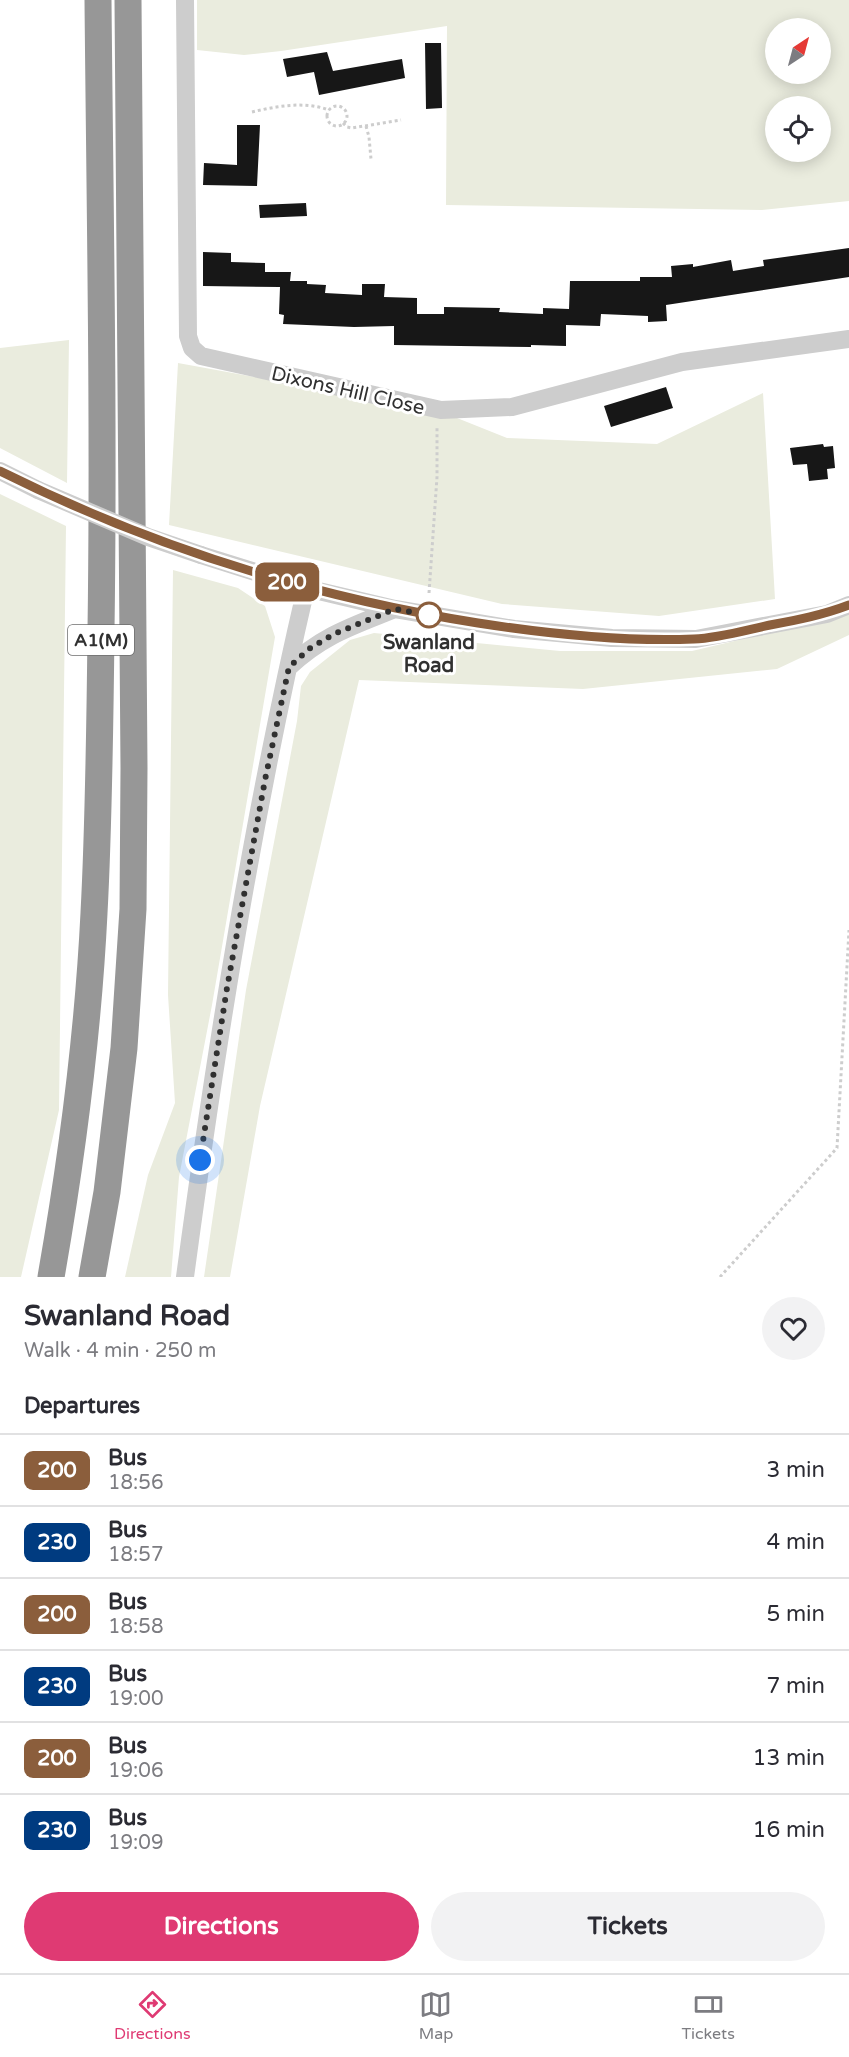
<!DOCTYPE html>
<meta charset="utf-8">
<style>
:root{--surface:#fff;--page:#f2f2f3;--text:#2b2b33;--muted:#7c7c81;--line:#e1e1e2;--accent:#df3a73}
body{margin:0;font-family:"Varela Round",sans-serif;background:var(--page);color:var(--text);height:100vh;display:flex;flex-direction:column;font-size:22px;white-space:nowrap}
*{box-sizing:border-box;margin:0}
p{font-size:20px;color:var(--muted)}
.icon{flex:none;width:33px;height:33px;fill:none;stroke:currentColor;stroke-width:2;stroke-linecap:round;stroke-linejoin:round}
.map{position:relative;height:1277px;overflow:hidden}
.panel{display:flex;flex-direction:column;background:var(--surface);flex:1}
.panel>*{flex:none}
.badge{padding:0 12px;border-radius:9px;font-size:21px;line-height:39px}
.needle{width:39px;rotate:36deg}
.controls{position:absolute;left:765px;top:18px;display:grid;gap:12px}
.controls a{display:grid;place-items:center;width:66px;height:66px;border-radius:50%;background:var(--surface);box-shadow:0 3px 15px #0003;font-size:30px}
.you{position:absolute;width:30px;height:30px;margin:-15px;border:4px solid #fff;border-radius:50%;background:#1a73e8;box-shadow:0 0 0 9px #1a73e833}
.map>.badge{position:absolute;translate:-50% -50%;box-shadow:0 0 0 3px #fff}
h2{padding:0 24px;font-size:22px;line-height:54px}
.round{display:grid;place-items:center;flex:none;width:63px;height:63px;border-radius:32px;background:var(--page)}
.summary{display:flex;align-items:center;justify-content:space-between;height:102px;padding:0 24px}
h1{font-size:28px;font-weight:700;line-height:45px}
.button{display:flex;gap:12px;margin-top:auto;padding:12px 24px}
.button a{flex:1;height:69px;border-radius:36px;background:var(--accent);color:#fff;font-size:24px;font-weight:700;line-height:69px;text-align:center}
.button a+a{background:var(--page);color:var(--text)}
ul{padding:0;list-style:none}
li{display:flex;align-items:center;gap:18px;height:72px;padding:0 24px;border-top:2px solid var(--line)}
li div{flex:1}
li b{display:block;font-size:22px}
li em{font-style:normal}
li .badge{min-width:66px;font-weight:700;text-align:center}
.dock{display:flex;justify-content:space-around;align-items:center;height:84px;border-top:2px solid var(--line);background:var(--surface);font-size:16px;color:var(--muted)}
.dock a{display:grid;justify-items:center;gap:3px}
.dock .active{color:var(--accent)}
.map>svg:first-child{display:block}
</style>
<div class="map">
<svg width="849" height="1277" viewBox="0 0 849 1277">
<rect width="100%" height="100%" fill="#fff"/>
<!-- green -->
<path fill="#eaecde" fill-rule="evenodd" d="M197,0h652v201l-87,9 -316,-5 1,-179 -166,25 -37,4 -47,-5zM776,28h44v46h-44zM776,106h44v46h-44z
M69,340l-2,143 -67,-35v-100z
M178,363l259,47 70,28 150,6 106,-51 12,206 -116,17 -157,-12 -333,-79z
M0,494l66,32 -7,584 -38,167h-21z
M173,570l65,18 27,18 10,31 -63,368 -33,172 -8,100h-46l23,-102 27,-72 -7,-108z
M849,614v21l-72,34 -194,20 -224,-9 -99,426 -30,171h-26l42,-287 51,-269 4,-35 9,-14 40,-32 24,-7 186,18h132z"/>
<!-- building -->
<path fill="#171717" d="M425,43h16l1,65 -16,1z
M327,52l6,19 69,-12 3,19 -86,17 -5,-23 -27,5 -4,-18z
M237,125h23l-3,61 -54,-1 1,-22 33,2z
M306,203l1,13 -47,2 -1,-13z
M849,248v29l-183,28 1,16 -19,1v-6l-47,-2 -1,12 -34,-1v21l-35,-1v2l-137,-2v-19l-40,1 -71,-3 1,-9 -5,-1 1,-27 -77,-1v-34l28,1v9l34,1v9h26l-1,9h17v3l19,1 -1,8 37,2v-11h23l-1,13 33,1v16h27v-7l56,1 -1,4 44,2v-6l26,1 1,-28h70v-4h32l-1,-11 22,-2v3l38,-7 2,11 31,-5 -1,-6z
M666,387l7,21 -62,19 -7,-21z
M823,444l1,3 9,-1 2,22 -8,1 1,10 -19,2 -2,-17 -14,1 -3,-17z"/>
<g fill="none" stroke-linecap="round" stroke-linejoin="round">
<!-- path -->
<path stroke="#cdcdcd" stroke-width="3" stroke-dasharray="3 3" stroke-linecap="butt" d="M327 116a10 10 0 1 1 20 0a10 10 0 1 1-20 0Z
M252,112c25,-6 53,-11 77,-2
M343,123l4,4 5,1 49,-8
M366,126l3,11 2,22
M429,593l8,-116v-50
M720,1277l117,-129 12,-218"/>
<!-- minor -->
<path stroke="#cdcdcd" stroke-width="18" d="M185,0l3,336 4,12 9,8 240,54 71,-3 170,-45 167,-23
M0,471l38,19
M201,555l105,33 89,21 119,20 98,9 84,1 131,-25 22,-9
M289,667c34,-32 64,-41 106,-58
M185,1277c31,-231 68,-462 121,-689"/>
<!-- highway -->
<path stroke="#979797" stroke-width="27" d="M51,1277c21,-120 37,-242 43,-364 5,-94 6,-188 7,-283 3,-210 -1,-420 -3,-630
M92,1277l15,-85 17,-144 9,-139 1,-141 -6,-768"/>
<!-- minor-bridge -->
<path stroke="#cdcdcd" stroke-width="18" d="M38,490l110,47 53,18"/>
</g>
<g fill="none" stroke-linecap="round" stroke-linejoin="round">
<defs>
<path id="line" d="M0,471c150,75 312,126 478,152 71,11 144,19 216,16 25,-1 52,-9 76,-14 27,-5 53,-10 79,-20"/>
</defs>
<!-- line casing -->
<use href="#line" stroke="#fff" stroke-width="14"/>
<!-- line -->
<use href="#line" stroke="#8b5e3c" stroke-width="9"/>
<!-- walk -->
<path stroke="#303030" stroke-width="6" stroke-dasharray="0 10.8" d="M200,1160l27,-172 38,-208 24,-113 20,-18 25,-15 61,-25 34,6"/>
</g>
<!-- markers -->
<circle fill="#fff" stroke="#8b5e3c" stroke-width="3" cx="429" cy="615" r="12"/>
<g text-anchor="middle" stroke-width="6" stroke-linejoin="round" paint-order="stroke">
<!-- shield labels -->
<rect fill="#fff" stroke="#6e6e6e" stroke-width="1.5" x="68" y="625" width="66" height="30" rx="4.5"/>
<g font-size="18" font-weight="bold" fill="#303030">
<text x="101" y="646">A1(M)</text>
</g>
<!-- street labels -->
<g font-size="20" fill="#303030" stroke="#fff">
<text transform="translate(348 390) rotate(13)" y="7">Dixons Hill Close</text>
</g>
<!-- stop labels -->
<g font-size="20" font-weight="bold" fill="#303030" stroke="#fff">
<text x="429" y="649">Swanland<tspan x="429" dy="23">Road</tspan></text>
</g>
</g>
</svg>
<div class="controls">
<a><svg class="needle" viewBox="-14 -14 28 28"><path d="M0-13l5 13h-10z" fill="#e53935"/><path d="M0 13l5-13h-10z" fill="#7c7c81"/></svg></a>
<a><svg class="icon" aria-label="locate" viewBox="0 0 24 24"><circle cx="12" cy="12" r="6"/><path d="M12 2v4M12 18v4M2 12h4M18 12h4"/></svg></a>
</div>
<div class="you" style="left:200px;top:1160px"></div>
<b class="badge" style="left:287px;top:582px;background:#8b5e3c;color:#fff">200</b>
</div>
<section class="panel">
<div class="summary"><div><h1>Swanland Road</h1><p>Walk · 4 min · 250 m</p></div><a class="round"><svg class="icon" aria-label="heart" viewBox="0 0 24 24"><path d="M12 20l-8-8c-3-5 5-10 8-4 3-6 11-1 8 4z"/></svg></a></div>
<h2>Departures</h2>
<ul>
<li><span class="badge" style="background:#8b5e3c;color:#fff">200</span><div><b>Bus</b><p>18:56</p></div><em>3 min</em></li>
<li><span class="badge" style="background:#003b80;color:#fff">230</span><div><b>Bus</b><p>18:57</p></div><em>4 min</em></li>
<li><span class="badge" style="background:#8b5e3c;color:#fff">200</span><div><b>Bus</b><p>18:58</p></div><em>5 min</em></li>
<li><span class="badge" style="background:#003b80;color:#fff">230</span><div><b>Bus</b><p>19:00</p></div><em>7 min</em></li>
<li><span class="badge" style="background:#8b5e3c;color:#fff">200</span><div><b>Bus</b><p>19:06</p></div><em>13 min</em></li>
<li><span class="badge" style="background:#003b80;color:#fff">230</span><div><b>Bus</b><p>19:09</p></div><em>16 min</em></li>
</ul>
<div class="button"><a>Directions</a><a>Tickets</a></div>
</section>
<nav class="dock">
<a class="active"><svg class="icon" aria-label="directions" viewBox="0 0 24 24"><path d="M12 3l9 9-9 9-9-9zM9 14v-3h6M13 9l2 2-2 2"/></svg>Directions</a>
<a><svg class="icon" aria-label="map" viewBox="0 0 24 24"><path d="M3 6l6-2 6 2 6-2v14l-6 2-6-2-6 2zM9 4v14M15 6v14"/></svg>Map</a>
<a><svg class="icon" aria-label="tickets" viewBox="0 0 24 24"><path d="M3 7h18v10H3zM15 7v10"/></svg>Tickets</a>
</nav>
